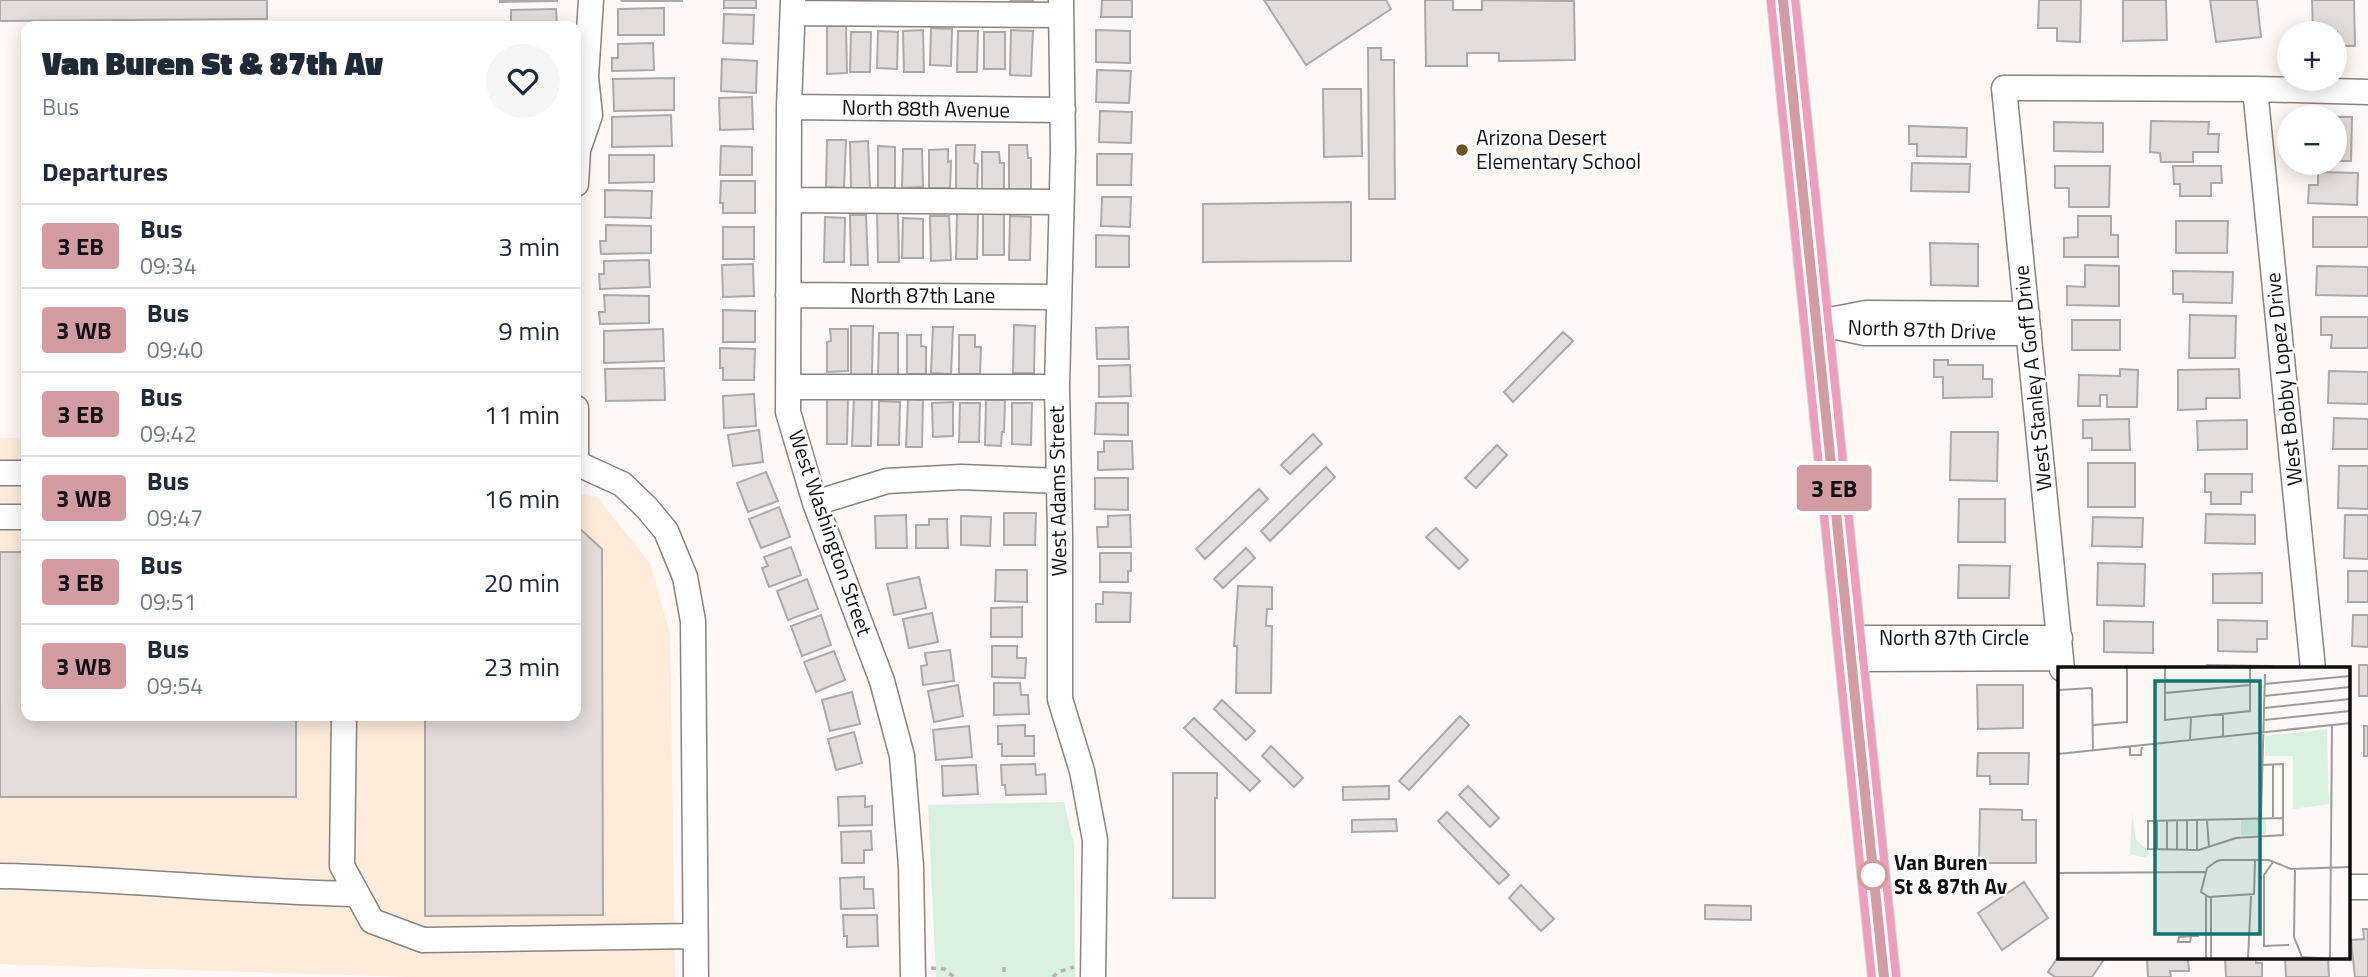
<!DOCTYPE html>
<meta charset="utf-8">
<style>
:root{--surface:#fff;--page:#f6f6f7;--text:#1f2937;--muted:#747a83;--line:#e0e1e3}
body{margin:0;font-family:"Titillium Web",sans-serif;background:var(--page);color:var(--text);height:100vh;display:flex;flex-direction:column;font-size:26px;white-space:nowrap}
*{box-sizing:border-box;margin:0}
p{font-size:23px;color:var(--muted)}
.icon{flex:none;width:38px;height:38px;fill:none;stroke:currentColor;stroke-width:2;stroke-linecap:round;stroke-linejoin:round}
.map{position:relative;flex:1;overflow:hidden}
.drawer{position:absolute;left:21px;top:21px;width:560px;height:700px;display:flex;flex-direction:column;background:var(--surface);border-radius:14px;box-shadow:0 4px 18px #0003}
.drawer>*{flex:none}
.badge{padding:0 14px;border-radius:5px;font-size:24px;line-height:46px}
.fabs{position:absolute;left:2277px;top:21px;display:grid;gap:14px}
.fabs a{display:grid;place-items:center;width:70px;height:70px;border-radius:50%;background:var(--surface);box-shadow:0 4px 18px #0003;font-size:35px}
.map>.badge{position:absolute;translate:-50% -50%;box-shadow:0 0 0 4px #fff}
h2{padding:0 21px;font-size:26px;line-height:63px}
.round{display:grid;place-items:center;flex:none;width:74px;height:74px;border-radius:37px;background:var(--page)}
.summary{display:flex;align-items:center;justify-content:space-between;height:119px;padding:0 21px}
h1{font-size:33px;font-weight:800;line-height:52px}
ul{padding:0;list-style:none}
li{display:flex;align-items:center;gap:21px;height:84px;padding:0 21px;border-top:2px solid var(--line)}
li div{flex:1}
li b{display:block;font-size:26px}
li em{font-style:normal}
li .badge{min-width:77px;font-weight:700;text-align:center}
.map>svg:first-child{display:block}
</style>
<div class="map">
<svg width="2368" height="977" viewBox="0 0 2368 977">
<rect width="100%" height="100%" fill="#fef8f6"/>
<!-- commercial -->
<path fill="#ffecdb" d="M0,438h26v278h550v-222l21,3 53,66 20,71 5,343h-267l-408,-13z"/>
<!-- green -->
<path fill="#daf1e2" d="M1064,802l10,42 1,133h-139l-8,-172z"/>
<!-- building -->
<path fill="#e3dedc" stroke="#aea9a7" stroke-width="2" d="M0,0h267v19l-267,2z
M500,0h57v1l-57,1z
M621,0h61v1h-60z
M724,0h32v8h-32z
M1011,0h22v2l-22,1z
M1102,0h30v17h-31z
M1264,0h122l5,9 -85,56z
M1425,0h28v10h29v-10l92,1 1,59 -76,1v-8h-32v13h-41z
M2039,0h42l-1,42 -23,-1v-13h-19z
M2123,0h43l1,40 -44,1z
M2210,0h47l4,37 -45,5z
M2312,0h42l1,46h-18v-14h-24z
M664,8v27h-46v-26z
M556,9l1,17h-46v-16z
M724,14l30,1 -1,29 -30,-1z
M827,26h19l1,47 -20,1z
M931,28l21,1 -1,37 -21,-1z
M923,30l1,42h-20l-1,-41z
M1011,30l22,1 -2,45 -21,-1z
M1096,30l34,1v32l-34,-1z
M878,31l20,1 -1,37 -20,-1z
M958,31h20l-1,41h-20z
M851,32h20l-1,40h-20z
M984,32h21v37h-21z
M653,43l1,27 -42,1v-13h6v-14z
M1368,48h13v12h13l1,139h-26z
M722,59l35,2 -1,32 -35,-2z
M1097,70l34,1 -2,32 -33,-1z
M674,78v32l-60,1 -1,-32z
M1323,89h38l1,67 -38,1z
M752,97l1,32 -33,1 -1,-32z
M1100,111l32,1 -1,31 -32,-1z
M671,115l1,31 -60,1v-30z
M2306,116l46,1 -1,44h-17v-44z
M2151,121l58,1 -1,12h11l-1,18h-25v10h-32l-1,-9 -10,-1z
M2054,122l49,1v29l-49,-1z
M1909,126l58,2 -1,29 -49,-1v-12h-8z
M827,140h19l-2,48 -18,-1z
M868,141l2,47 -19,1 -1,-47z
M956,145h19l-1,18 4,1 -1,27 -21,-1z
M1009,145h18l1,13h3v31l-22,1z
M721,146l31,1v28h-32z
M878,146l17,1v41h-17z
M903,149h19l1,38 -21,1z
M948,149v13l3,-1 -1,27h-21v-38z
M982,152h17l1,11h4v27h-22z
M1097,154h35l-1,31h-34z
M609,155h45v27l-45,1z
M1912,163l58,1 -1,28 -58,-1z
M2055,166h55l-1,41h-40v-19h-14z
M2173,166h48l1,17h-11v13h-31v-12h-6z
M2318,172l40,1 -1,32 -49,-2 1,-18h9z
M721,181h34v32h-32v-10h-3z
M605,190l47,1 -1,27 -46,-1z
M1102,197h29l-1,30 -29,-1z
M1351,202v59l-148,1v-58z
M898,212l1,50h-21l-1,-49z
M957,212l21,1 -1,46h-21z
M983,214h21v41h-21z
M850,215h16l2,50h-17z
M930,216h19l2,44 -20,1z
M1010,216l21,1 -1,43h-21z
M2078,216h33v19h7v22h-54v-19l14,-1z
M825,217l20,1 -1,44h-20z
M2313,217h55v30h-55z
M903,218l20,1v39h-21z
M2176,221h52l-1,32h-51z
M606,225l45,1v27l-50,1 -1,-13h6z
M723,227h31v32h-31z
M1096,235l33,1v31h-33z
M1930,243l48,1v42l-47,-1z
M649,260l1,27 -50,2 -1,-15h5v-13z
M753,264l1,32 -31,1 -1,-32z
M2085,265l34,1v40l-52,-1v-19l18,1z
M2317,266l51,1v29l-52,-1z
M2173,271l60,1 -1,31 -49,-1v-8h-10z
M604,295l45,1v27l-49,1 -1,-12h6z
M723,310l32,1v31h-32z
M2190,315l46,1 -1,42h-46z
M2321,317h47v31h-37l1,-13h-11z
M2072,320h48v30h-48z
M1014,325l21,1 -1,47h-21z
M851,326h22l-1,49h-21z
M933,327h20l-2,47 -20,-1z
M1128,327l1,32h-32l-1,-31z
M663,329l1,32 -60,2v-32z
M830,329h18v42l-21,1v-30l4,-1z
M1563,332l10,9 -60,61 -9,-10z
M879,333h19v42h-20z
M907,335h14v11l5,1v27h-19z
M959,335h16v12h6l-1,27h-21z
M720,348l35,1 -1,31h-31v-12h-3z
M1934,360h14v5h35v14h9v18l-49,1v-21h-9z
M1130,365l1,31 -32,1v-31z
M664,368l1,32 -59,1 -1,-32z
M2120,369l18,1 -1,37h-30v-12h-7v11h-22l1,-31 41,1z
M2239,369l1,29h-34v11l-28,1v-40z
M2329,371l39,1v32l-40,-1z
M754,394l2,32 -32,2 -1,-32z
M827,396l21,1 -1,47h-20z
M854,396h18l-1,50h-19z
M908,399l15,1 -1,47h-16z
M986,400h19l-1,32h-2l-1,14 -16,-1z
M879,401l21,1 -1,43h-21z
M953,402v34l-20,1 -1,-34z
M960,403h20l-1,39h-20z
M1012,403h20l-1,42 -19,-1z
M1096,403h32v32l-33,-1z
M2334,418l34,1v30h-35z
M2129,419l1,31h-38v-12h-9v-18z
M2247,420v29l-49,1 -1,-29z
M759,430l4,32 -30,4 -5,-31z
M1951,432h47l-1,49 -47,-1z
M1313,434l9,10 -32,30 -9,-9z
M1104,441h28l1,28 -35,1v-18h6z
M1497,445l10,10 -31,33 -11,-10z
M2088,463h47v44h-47z
M2339,466h29v43l-30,-1z
M1326,467l9,10 -65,64 -9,-10z
M766,472l12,29 -30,11 -11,-29z
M2205,474h47v18h-11v12h-30v-12h-6z
M1095,478h33v32l-33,-1z
M1259,489l9,10 -63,60 -9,-10z
M1959,499h46v43h-47z
M779,507l11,30 -29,11 -12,-29z
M1004,513h32l-1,32h-31z
M2206,514l49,1v29l-50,-1z
M906,515l1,33h-31l-1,-32z
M1130,515l1,32h-33l-1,-20h11v-11z
M2345,515h23v44l-24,-1z
M961,516l30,1 -1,29 -29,-1z
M2093,517l50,1 -1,29 -50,-1z
M929,519h18l1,29h-32v-23h13z
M576,527h2l24,22 1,366 -178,1v-200h151z
M1436,528l32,32 -9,9 -33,-32z
M791,547l10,28 -32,12 -7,-19 6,-2 -4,-9z
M1246,548l9,10 -32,30 -9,-9z
M0,552h26v164h270v81h-296z
M1100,553h31v18h-3v11h-28z
M2098,563l47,1 -1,42 -47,-1z
M1959,565l51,1 -1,32h-51z
M996,570h31v32l-32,-1z
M2348,571h20v31h-20z
M2262,573v30h-49v-29z
M919,577l7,31 -32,7 -7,-31z
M807,579l11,30 -30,11 -11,-29z
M1238,586l34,1v22h-5l-1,17h6l-1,67h-35l1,-47h-3z
M1103,592l28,1 -1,29h-34v-18h7z
M1022,607v30h-31v-29z
M932,613l6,29 -29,6 -6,-29z
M821,615l10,30 -29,11 -11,-30z
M2353,615h15v32l-16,-1z
M2218,620l49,1v18h-10v13l-39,-1z
M2104,621l49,1v31l-49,-1z
M992,646h25v12h9l-1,20 -33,-1z
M950,650l4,31 -31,4 -2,-19 6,-1 -2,-12z
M834,651l11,29 -29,12 -12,-30z
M2207,665l65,1v3h-65z
M2359,665h9v31h-9z
M994,683h26l1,12h7l1,19 -35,1z
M958,685l5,31 -29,6 -6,-31z
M1977,685h46v43l-45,1z
M852,692l8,32 -30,7 -8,-31z
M1222,700l33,31 -9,9 -32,-31z
M1460,716l9,9 -60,65 -10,-9z
M1194,718l66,63 -10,10 -66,-63z
M1025,725v11h9v20h-32v-12h-4v-18z
M969,726l3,31 -36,3 -3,-30z
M2364,726h4v30h-4z
M854,732l8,31 -26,7 -8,-31z
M1271,746l32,32 -9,9 -32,-31z
M1978,753h51l-1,31h-38v-8h-13z
M1035,764l1,11 9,-1 1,20 -40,1 -1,-10h-3l-1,-20z
M976,765l2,29 -35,2 -1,-30z
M1173,773h44v25h-2v100h-42z
M1389,786v13l-46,1v-13z
M1468,786l31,32 -9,9 -31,-32z
M865,796v11l7,-1v19l-33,1 -1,-29z
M1980,809l42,1v10h14v43h-57z
M1447,812l62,63 -10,9 -61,-63z
M1396,819l1,12 -45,1v-12z
M871,831l1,19h-8v13h-22l-1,-31z
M864,877v12h9l1,19 -33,1 -1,-31z
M2024,882l24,36 -46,32 -24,-37z
M1521,885l33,34 -13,12 -32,-33z
M1705,905l46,1v14l-46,-1z
M843,915h34l1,31 -31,1v-11h-3z
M2363,929h5v48h-13l-4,-37 13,-1z
M2060,954v4h45l-13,19h-37l-7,-5z
M2147,958h41l1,13h-19l1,6h-23z
M2225,958h31v5h6v14h-36z
M2285,958h43l1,19h-43z"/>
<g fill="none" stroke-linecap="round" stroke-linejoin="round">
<defs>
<path id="minor" d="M793,0l-4,107 -1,305 27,91 67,178 20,75 9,110 2,111
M1061,0l2,150 -6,237 3,147v165l22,72 13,69 -2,137
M793,13l268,2
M2255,89l58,580
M789,107l274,3
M576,184l2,-34 12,-35 -4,-38 5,-77
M790,200l271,2
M788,295l271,2
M1824,321l42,-8 161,1
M1817,323l48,10h164
M788,387h269
M576,408v55
M576,463l46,21 25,24 19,23 19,46 8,44 3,356
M0,473h26
M815,503l72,-22 74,-4 98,4
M0,517h26
M1849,638h211
M1851,659l210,-1
M2062,669l-58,-581 251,1 113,3
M344,716l-2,150 30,55 51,19 272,-4
M0,876c119,2 238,16 357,18
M2349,887h19"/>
<path id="major" d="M1783,0l101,977"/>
</defs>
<!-- minor casing -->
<use href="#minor" stroke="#888381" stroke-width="27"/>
<!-- major casing -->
<use href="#major" stroke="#d4d4d4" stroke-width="34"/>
<!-- path -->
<path stroke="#b7b2b0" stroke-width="3.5" stroke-dasharray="5 5" stroke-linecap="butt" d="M1004,967v10
M931,968l13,1 10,8
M1053,977l5,-5 16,-5"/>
<!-- minor -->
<use href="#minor" stroke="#fff" stroke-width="24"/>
<!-- major -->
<use href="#major" stroke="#ee9dba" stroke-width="32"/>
</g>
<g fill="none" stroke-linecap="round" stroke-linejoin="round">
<defs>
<path id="line" d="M1783,0l101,977"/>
</defs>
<!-- line casing -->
<use href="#line" stroke="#fff" stroke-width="16"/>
<!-- line -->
<use href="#line" stroke="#d39ca3" stroke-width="10"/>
</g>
<!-- markers -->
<circle fill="#6e5125" stroke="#fff" stroke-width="2.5" cx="1462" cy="150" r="7"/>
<circle fill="#fff" stroke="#d39ca3" stroke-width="3.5" cx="1873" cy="875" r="14"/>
<g text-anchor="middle" stroke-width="5" stroke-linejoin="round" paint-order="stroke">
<!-- street labels -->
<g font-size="21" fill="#110f0e" stroke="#fff">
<text transform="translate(926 109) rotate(1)" y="7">North 88th Avenue</text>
<text x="923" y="303">North 87th Lane</text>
<text transform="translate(1922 330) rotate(2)" y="7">North 87th Drive</text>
<text transform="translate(2033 378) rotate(-96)" y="7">West Stanley A Goff Drive</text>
<text transform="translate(2284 379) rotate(-96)" y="7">West Bobby Lopez Drive</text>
<text transform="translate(1058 491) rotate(-91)" y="7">West Adams Street</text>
<text transform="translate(830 533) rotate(71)" y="7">West Washington Street</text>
<text x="1954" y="645">North 87th Circle</text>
</g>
<!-- poi labels -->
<g font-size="21" fill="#110f0e" stroke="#fff" text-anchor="start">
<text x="1476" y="145">Arizona Desert<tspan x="1476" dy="24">Elementary School</tspan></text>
</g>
<!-- stop labels -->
<g font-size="21" font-weight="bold" fill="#110f0e" stroke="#fff" text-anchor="start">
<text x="1894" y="870">Van Buren<tspan x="1894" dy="24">St &amp; 87th Av</tspan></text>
</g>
</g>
<!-- overview -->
<g transform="translate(2058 667)">
<rect width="292" height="292" fill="#fef8f6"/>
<path d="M269,62l2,75 -36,5v-53h-28v-20zM74,146l4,27 14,12 -4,6 -16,-4zM208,152v15l-25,1v-15z" fill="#daf1e2"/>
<path fill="none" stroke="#9f9b99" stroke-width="2" d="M107,1v52l85,-9v-43M206,17l86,-8M34,21l1,62M0,23l34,-2M107,26l85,-8M206,29l86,-9M206,41l86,-9M206,53l86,-9M292,56v-55M35,58l34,-3v-54M165,70v-23M132,72l1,-22M72,80v8h11l1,-10M0,87l293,-31M204,98l21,-1v71l-47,3 -37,12 -51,-1v-28l135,-3M215,98v52M203,150l4,-143M149,154l2,26M99,182v-28M109,183v-30M119,183v-29M129,183v-29M139,183v-29M197,193l-1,34 -45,3 -8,-5 6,-24 10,-7 5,-1h47l22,9 60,-2M215,195l-9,13v71l25,-1M237,202l-1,68 8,20 32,2M0,206l147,-1M133,269l-1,6h-12l1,-5 12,-1h8M272,291l2,-232M148,292v-63M153,292v-62M190,292l3,-63"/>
<path fill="#0f766e" fill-opacity="0.15" stroke="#0f766e" stroke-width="3.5" d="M97,14h105v253h-105z"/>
<rect width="292" height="292" fill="none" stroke="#110f0e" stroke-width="3.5"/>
</g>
</svg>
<div class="fabs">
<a>+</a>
<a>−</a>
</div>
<b class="badge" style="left:1834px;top:488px;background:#d39ca3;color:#111">3 EB</b>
<section class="drawer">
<div class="summary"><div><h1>Van Buren St &amp; 87th Av</h1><p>Bus</p></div><a class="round"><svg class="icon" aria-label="heart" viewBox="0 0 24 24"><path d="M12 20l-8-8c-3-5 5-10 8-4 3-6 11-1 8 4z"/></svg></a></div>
<h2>Departures</h2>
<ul>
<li><span class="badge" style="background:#d39ca3;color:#111">3 EB</span><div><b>Bus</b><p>09:34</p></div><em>3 min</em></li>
<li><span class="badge" style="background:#d39ca3;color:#111">3 WB</span><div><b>Bus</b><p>09:40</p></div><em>9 min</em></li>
<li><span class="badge" style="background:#d39ca3;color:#111">3 EB</span><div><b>Bus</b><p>09:42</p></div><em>11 min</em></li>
<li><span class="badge" style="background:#d39ca3;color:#111">3 WB</span><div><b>Bus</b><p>09:47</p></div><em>16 min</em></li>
<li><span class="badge" style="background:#d39ca3;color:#111">3 EB</span><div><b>Bus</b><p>09:51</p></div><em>20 min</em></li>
<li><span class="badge" style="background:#d39ca3;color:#111">3 WB</span><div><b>Bus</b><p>09:54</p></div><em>23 min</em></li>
</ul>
</section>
</div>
